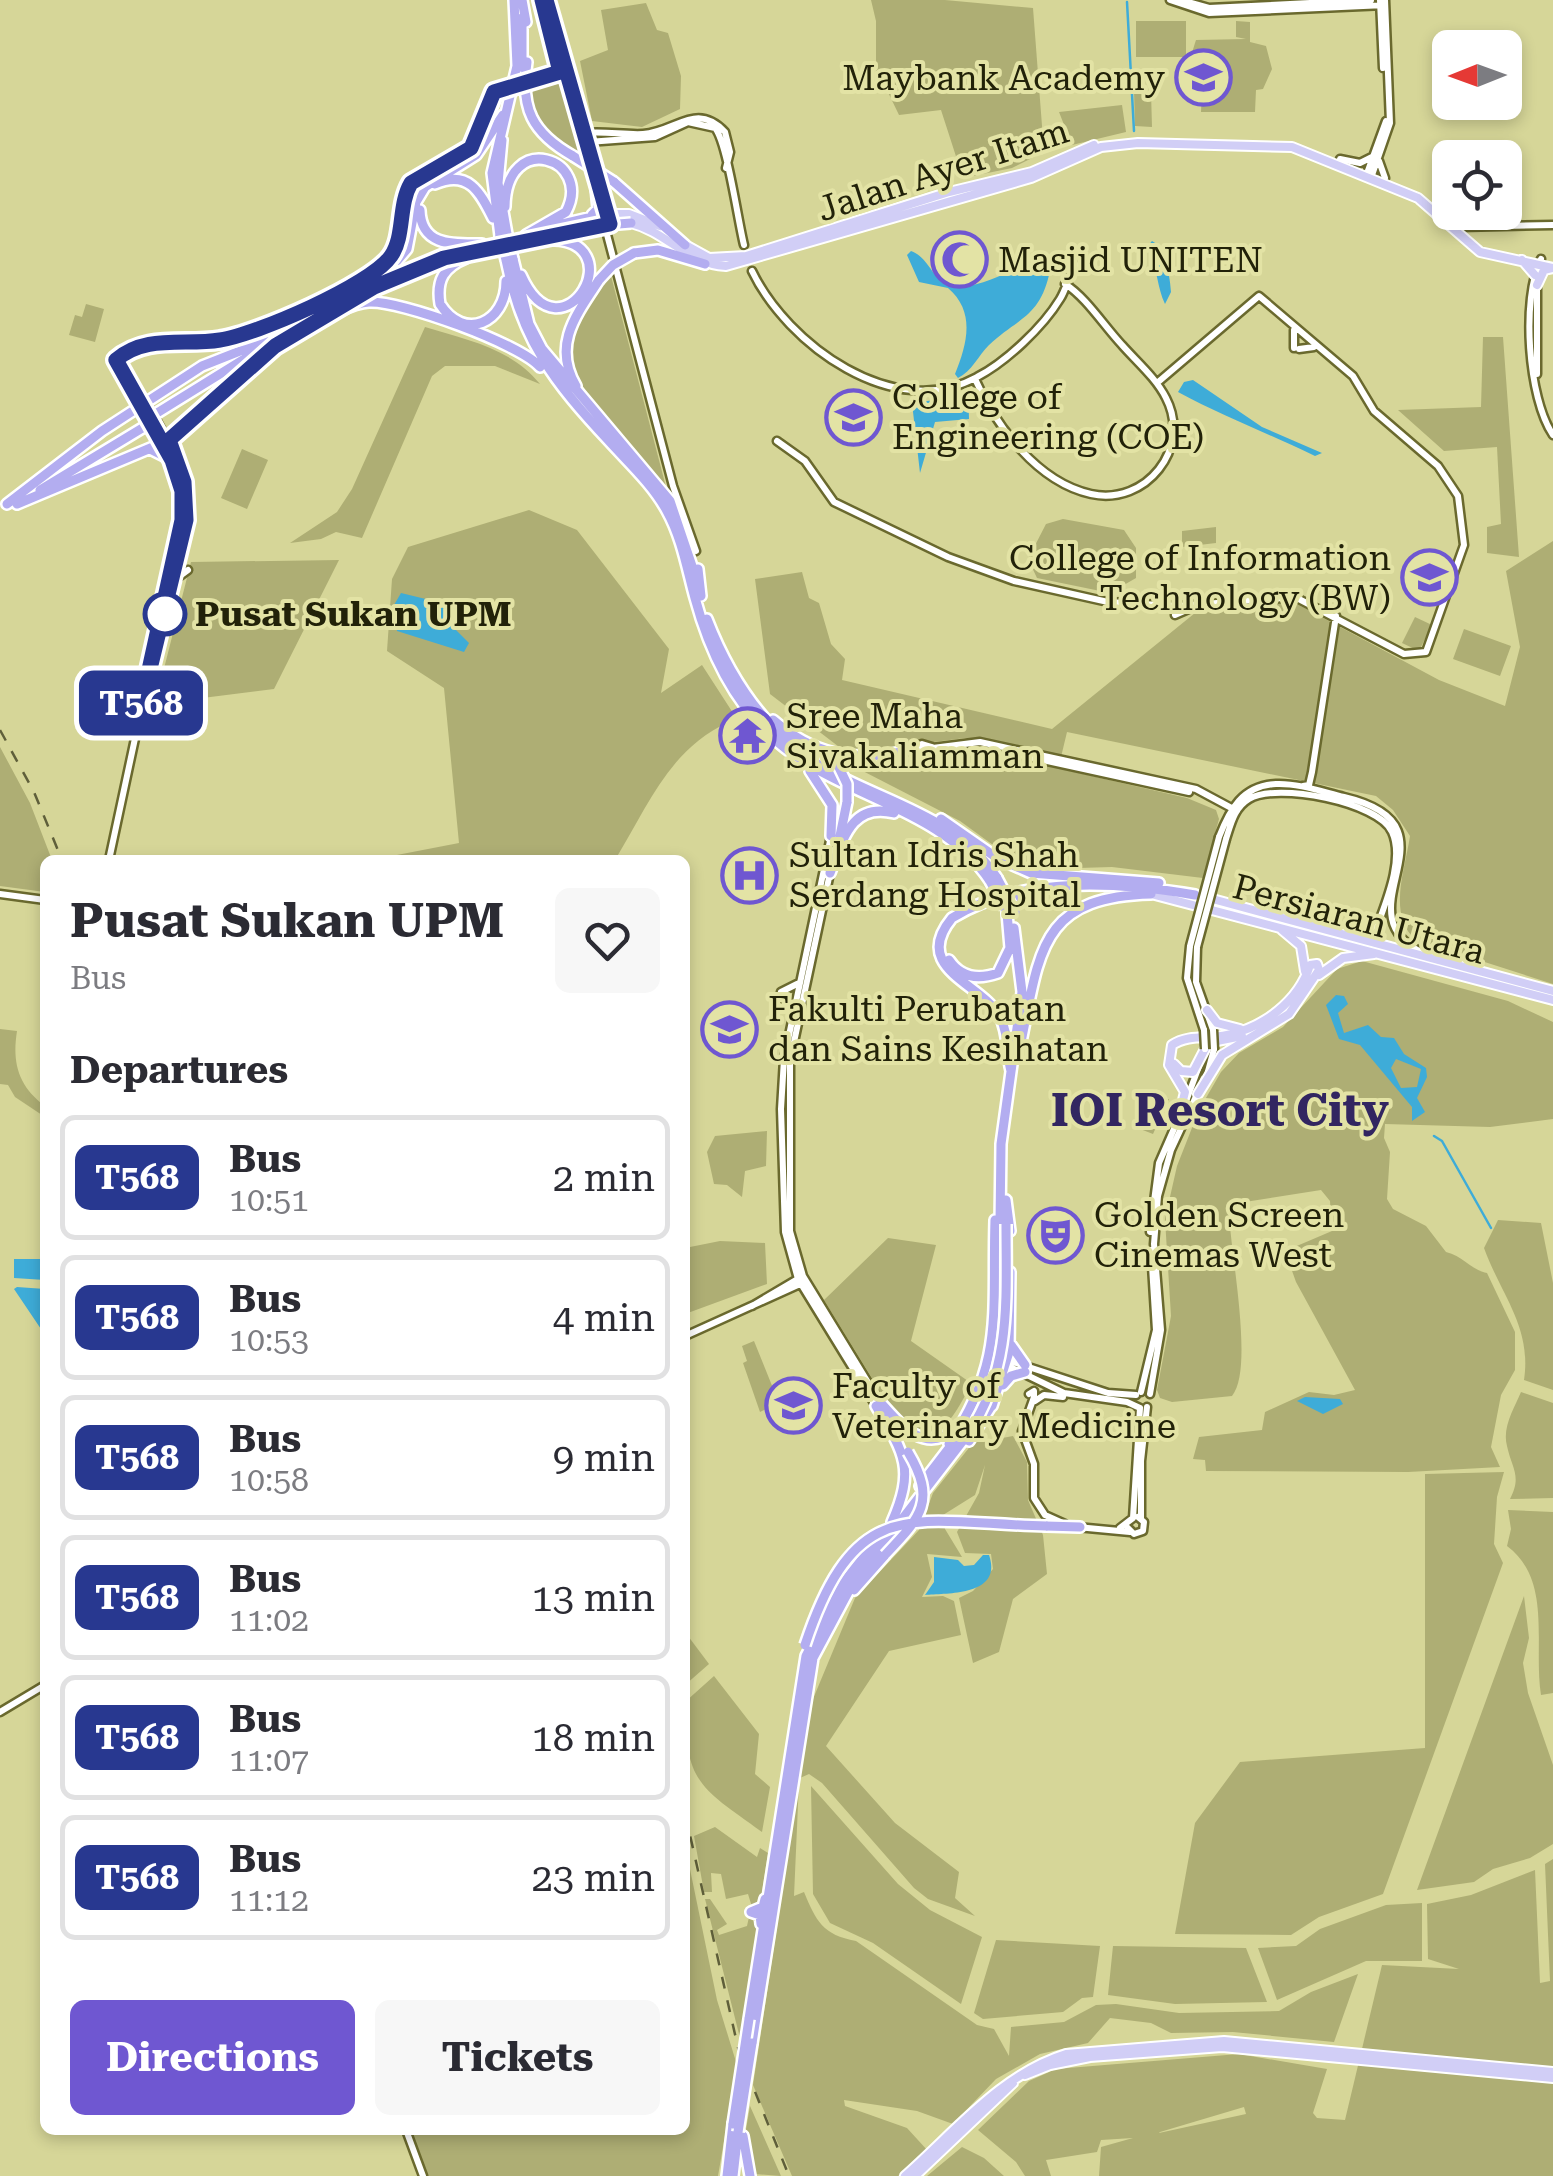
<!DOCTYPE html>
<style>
:root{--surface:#fff;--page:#f7f7f7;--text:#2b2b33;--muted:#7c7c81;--line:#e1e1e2;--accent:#6f57d1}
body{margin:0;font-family:"Roboto Serif",serif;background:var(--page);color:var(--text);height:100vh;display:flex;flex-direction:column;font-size:38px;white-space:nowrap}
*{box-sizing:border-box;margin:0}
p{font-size:32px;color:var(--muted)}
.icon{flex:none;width:55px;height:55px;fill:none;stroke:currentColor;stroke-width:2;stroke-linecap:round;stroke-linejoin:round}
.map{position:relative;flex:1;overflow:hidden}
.sheet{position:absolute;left:40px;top:855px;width:650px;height:1280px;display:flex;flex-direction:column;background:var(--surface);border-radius:15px;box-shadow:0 5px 15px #0003}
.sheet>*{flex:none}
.badge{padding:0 20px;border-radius:15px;font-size:35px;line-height:65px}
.needle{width:65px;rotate:269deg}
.fabs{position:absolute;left:1432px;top:30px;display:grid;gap:20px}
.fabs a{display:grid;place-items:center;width:90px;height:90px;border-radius:15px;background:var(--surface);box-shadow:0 5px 15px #0003;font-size:50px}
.map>.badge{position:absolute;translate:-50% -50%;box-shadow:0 0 0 5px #fff}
h2{padding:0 30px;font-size:38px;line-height:90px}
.round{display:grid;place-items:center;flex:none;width:105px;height:105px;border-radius:15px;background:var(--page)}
.overview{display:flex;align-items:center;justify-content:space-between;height:170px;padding:0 30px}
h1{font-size:48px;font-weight:700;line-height:75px}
.cta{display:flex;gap:20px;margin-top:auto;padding:20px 30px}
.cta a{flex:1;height:115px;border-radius:15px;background:var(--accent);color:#fff;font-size:40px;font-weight:700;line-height:115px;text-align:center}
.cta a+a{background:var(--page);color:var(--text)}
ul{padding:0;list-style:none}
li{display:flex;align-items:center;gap:30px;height:125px;margin:0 20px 15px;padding:0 10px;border:5px solid var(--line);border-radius:15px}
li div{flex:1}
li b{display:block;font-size:38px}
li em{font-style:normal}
li .badge{min-width:110px;font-weight:700;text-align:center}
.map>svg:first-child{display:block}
</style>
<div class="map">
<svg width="1553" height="2176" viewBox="0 0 1553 2176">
<rect width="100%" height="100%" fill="#d6d698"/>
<!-- green -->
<path fill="#aeae74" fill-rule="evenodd" d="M871,0h74l88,8 11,144 -32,16 -49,10 -22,-68 -42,5 -14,-29h-9v-65z
M646,3l11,27 11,3 13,43 -1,33 -38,18 -50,-6 -12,-60 28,-11 -7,-40z
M1136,21h50v36h-50z
M1236,21l14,1v20l16,4 6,23 -9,20 -7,1 -1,22h-54l1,-24c-19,-11 -12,-29 -6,-48l50,-1 -10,-2z
M557,81l6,2 22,77 -42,-27 -16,-40 1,-4z
M1134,91l17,1 1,35 -17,-1z
M1122,105l4,27 -54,13 -13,-33z
M610,272l56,215c-30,-36 -101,-100 -97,-148 2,-24 26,-48 41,-67z
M86,304l18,5 -9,33 -26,-7 6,-20 7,2z
M425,327c42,13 86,21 115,57l-45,-18h-50l-13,10 -70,162 -26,-6 -15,7 -31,4 47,-31 15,-23z
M1483,337h20l16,220 -32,-4v-26l14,-3 -4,-77 -53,4 -46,-41 83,-3z
M242,449l26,11 -21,49 -26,-11z
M529,510l48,20 92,119 -8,44 41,-28 31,48 -4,9c-60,27 -81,84 -114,138h-244l88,-17 -15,-155 -57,-37 5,-72 16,-32z
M1063,519l61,11 12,18v30l-26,15 -73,-15 -9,-19 18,-35z
M1216,527v16l-34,4v-16z
M1553,541v443l-137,-44c-29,-25 -11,-70 -6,-104l-17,-26 -17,-14 -309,-64 -6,25 -96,-19 -118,15 -77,-59 -15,-115 47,-7 7,26 10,5 12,41 14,15 -3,21 210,49 143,-116 84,-10 20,2 140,75 66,26 15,-59 -14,-76z
M339,560l-65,129 -119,15 36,-142z
M1415,617l17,8 -13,26 -17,-8z
M1464,629l47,17 -11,30 -47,-17z
M0,747l30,56 22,57h-7v32l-45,-6z
M979,750l208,48 29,12 3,9 -16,59 -91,-11 -68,2 -29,-8 -55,-40 -105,-54z
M1362,961l146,40 45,21v97l-63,8 -105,-3 -1,14 6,14 -3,47 6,10 33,17 20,26c17,4 25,18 41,21l28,59v38l-14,25 -10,52 9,20 -92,5 -202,-1 -1,-11 -12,-1 6,-22 63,-7 3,-18 44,-20 25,3 21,-5 -59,-108 -11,-31 47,-20 -2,-30 -9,-11 -89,14 -3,5c0,39 26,159 3,187l-60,6 -12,-4 -3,-8 14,-74 -6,-97 12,-53 22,-56 22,-38 18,-19 44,-26 54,-58z
M0,1029l17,2c-5,32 1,55 28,75l-3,9 -27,-18 -7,-12 -8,-1z
M1169,1099l-16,35 -18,-7 2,-25z
M767,1131l-1,35 -21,5 -3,26 -15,-12 -13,-1 -7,-32 8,-16z
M1498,1220l43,3 12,60v107l-29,-10c8,-53 -23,-85 -40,-132z
M888,1238l48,7 -25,96 57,40 1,8c-15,25 -22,47 -55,43l-28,-31 -62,-101z
M720,1241l45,2 2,41 -82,30v-66z
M754,1341l25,62 -19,9 -17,-49 4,-2 -5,-15z
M1521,1392l32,11v95l-43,1c12,-23 2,-30 -3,-53 -5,-19 7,-37 14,-54z
M980,1434l10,11 2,-5 21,-4 14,26 1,38 15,35 4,39 -34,25 -14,53 -26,11 -14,-65 14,-7 20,-22 -2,-15 -26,-1 -8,-21 22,-39 6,-28 -10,30 -32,20 2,14 17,28 -35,-3 5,23 -10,20 21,-1 11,5 7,34 -72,16 -63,95 69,77 64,49 -4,26 20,18 -47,-17 -14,-11 -92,-105 -13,-9 -9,4 13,-79 42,-101 64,-68 14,-37z
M1504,1472l-7,25 -3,47 9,19 -120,331 -64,23 -28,18 -116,-1 20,-111 45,-61 185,-14v-274z
M1508,1510l45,2v181l-12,2c-8,-49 12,-115 -34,-149l4,-17z
M1524,1596l5,42 -6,25 5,30 25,72v79l-23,14 -37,11 -19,13 -57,8z
M685,1632l24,32 -24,21z
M714,1676l45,58 -4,40 15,13 -8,45c-62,-45 -77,-48 -77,-130z
M799,1782l-5,114 10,-4c12,29 19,43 52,49l121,84 17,4 15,27 2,-29 53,-5 32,-17 20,-1 63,9 100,-2 32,-19 47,-18 -24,68 -101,-10 -62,1 -20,-10 -41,-5 -22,25 -48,11 -44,25 -43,45 -36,-13 -73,-11 1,6 62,22 21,23 -30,25h-106l-39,-91z
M811,1786l87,98 32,26 52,27 -21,67 -88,-61 -43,-20 -17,-29z
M715,1827l42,30 3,-9 8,5 -7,45 -9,9 -4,-13 -22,5 -5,-25 -10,-1 1,19h-8l-10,-56z
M685,1845l32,155 20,65 -19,111h-300l-17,-46h284z
M1553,1859v317h-454l2,-29 32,-9 -32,2 -4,12 -51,8 5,16h-26l-9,-14 -38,-32 51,-49 27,-12 183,-15 88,15 -14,44 4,5 28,2 37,-155 77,4 -31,-10 -1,-55 44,-9 64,-25 5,113 10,-2 -5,-117zM1244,2107l2,7 -87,19 1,-1z
M705,1899h5l17,25 -10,6 2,5 28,-9 2,-9 10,9 -17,120z
M1422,1903v58h-56l-89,39 -19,-52 38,-2 24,-17 66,-24z
M996,1940l104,6 -7,51 -11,1 -19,14 -80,7 -9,-6z
M1113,1946l133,2 21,54 -92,2 -67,-9z
M750,2106l31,70 -27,-2 -9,-39z
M962,2147l22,11 20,18h-77z"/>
<!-- water -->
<path fill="#3eacd8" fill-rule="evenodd" d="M1152,241l11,7c4,15 7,30 8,44l-6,12c-9,-19 -7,-39 -19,-56z
M911,251c19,7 20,29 40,34 33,7 60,-22 91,-20l7,10c-10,43 -33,44 -60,70 -11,11 -17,26 -31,33l-3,-4c12,-30 21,-62 -7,-86l-29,-6 -12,-27z
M1193,380l69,47 60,26 -7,3c-47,-23 -91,-39 -137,-64l6,-10z
M968,389l1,30 -34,3 -15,51 -8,-70 45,-6z
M401,593l41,10 11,24 16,16 -5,9 -67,-21 -3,-26z
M1336,995l8,1 4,8 -10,9 6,20 24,-8 13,12 13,1 10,16 22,14 1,9 -10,21 8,14 -13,9v-14l-52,-62 -21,-6 -13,-34zM1396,1059l25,10 -4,18 -16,1 -10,-20z
M14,1259h31v21l-31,-2z
M17,1287l28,2v46l-31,-46z
M1305,1397l35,2 3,5 -20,10 -26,-13z
M983,1555h6c14,41 -41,38 -64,40l9,-13v-25l24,3 6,6 10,-1z"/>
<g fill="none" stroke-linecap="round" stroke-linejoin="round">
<!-- stream -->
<path stroke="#3eacd8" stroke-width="2.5" d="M1127,2l7,129
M1434,1136l8,5 49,87"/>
<defs>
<path id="secondary" d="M542,0l54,189
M1170,0l39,13 176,-8
M1181,0l28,8 162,-8
M1380,0l3,68
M553,22l9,32
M574,94l32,120
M585,133c20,-2 39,2 58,1 33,-2 53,-33 82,-2l5,20 -4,16
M588,142l67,-5 33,-15 27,6c12,14 23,93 29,117
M1340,159l20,4 12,-6
M1379,161l6,17
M1366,176l20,-55
M1371,178l19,-55 -5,-123
M605,227l68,259 23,65
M1459,227l94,-2
M1541,259c-20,40 -13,139 12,176
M752,271c35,73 142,152 225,106 29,-15 66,-50 83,-78 7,-11 8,-23 16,-34
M1294,348v-18
M1299,349l15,-2
M1537,374v-93
M975,379c21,47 62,103 116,115 55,12 101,-46 75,-96 -10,-20 -29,-36 -44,-53 -18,-19 -36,-48 -57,-61
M146,403c29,46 47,85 35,140
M141,405l24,37 16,45
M777,441l28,20 29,41 114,55 66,24 94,21 70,4 117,-9 109,57 22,-2 38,-107 -6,-49 -20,-30 -64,-55 -21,-35 -94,-80 -102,87
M173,581l15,-11
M1175,615l16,-7
M144,700l7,-26
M902,751l20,-7 10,3
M901,752l79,-10 216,47 41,22
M1015,754l174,38
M1303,786l6,-1 3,-13 24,-156
M831,836l-47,223 -3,50 4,123 13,47 78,127
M1219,837c11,-28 23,-51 57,-53 22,-1 47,8 68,13 124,29 -8,115 79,156
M1226,839c5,-15 8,-31 23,-40 27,-17 130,3 143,33 12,26 -5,67 -14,92l-13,9 -27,-1
M109,860l67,-313
M830,873l-40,188v170l13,45 77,126
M0,894l45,6
M1190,946l-3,32 17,52
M1197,947l-1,35 17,48
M781,992l16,-8
M784,998l7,13
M1207,1075l7,-26
M1185,1104l20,-54
M1150,1232l9,-69 21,-48
M752,1306l49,-29
M685,1336l115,-52
M1007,1360l101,33 28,2
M1002,1363l62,30 63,9 13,6
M1141,1392l15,-62 -5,-80
M1029,1394l5,-3v6l-12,34 12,33v34l11,17 20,9
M1150,1394l11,-64 -7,-86 4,-48 13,-46 28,-60
M1035,1401l9,-6 19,2
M1141,1519v-58l6,-54
M1077,1527l53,5
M1120,1528l13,-10 7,-110
M1128,1528l6,6 9,-3 1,-9 -6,-5
M0,1712l45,-27
M406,2130l17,46"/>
<path id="primary" d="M607,214h22l31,12
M631,223c36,9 56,41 95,43l305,-88 70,-31 37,-4 154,4 126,51 62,54 73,16
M680,242l29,16 37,-2 203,-64 83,-20 62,-27
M1522,260l13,15
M1537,285l7,-15 9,-2
M1151,894l402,106
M1205,897l348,94
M1282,930l19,16 4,25
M1319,975l24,-17 31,-4
M1207,1010l10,13 23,6
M1207,1043l35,-7
M1174,1064l7,7 12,1 12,-23
M1179,1116l6,-24 -16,-27 3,-20c16,-11 37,-6 55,-10 36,-7 72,-34 83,-70l7,-1 2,6 -30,44 -67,41 -24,39
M1025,2075l25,-10 40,-8 132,-10 331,31
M905,2176c50,-44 96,-102 161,-122l158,-13 329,31
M915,2176l98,-93"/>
<path id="highway" d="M522,0l4,22
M527,62c-7,46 5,71 46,94
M522,67v-49
M502,140l-4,43 9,51
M614,182l71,63
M435,184c33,-15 45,8 58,34
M505,207c1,-78 89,-49 61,5l-40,23
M420,210c1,37 34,34 62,34
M592,215l6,-6 -2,-21
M554,226l47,-11
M500,236l-8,-63 25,-107 -3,-66
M634,253l24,-3 47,14
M466,258c-22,9 -30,22 -26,46 24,38 66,19 66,-23
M513,259l16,65 13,25 128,152 25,74
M506,260c16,81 48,122 103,181 20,22 44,44 58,70 15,27 20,58 28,87 14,52 37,101 76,138 65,62 168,68 219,145
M521,275c41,92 118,-40 23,-35
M364,292l80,-34 137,-31
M318,319c18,-4 32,-16 51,-17 30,-2 152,42 171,65
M576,386c-24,-41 0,-71 23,-106
M157,413l233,-144 17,-20 9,-47 9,-15 51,-32 27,-40
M150,449l22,11
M40,490l109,-66
M7,504l95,-73 100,-65 66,-26
M17,504l148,-62 30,-21 80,-76
M698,569l3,27
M707,619c24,62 63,120 124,153 59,32 127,46 166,106
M773,720c39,34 79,42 128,32
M810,771l22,34 -1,31
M941,819l56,39 34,15 128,10
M840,836l7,-34
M830,873c13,-33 21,-71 64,-60
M1006,904l34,-8
M949,960c12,18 29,20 49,13l12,-25 -3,-35
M1021,1042c19,-93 20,-145 130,-148
M1011,1071c-5,-18 -2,-37 -11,-54 -18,-34 -90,-48 -48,-99 70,-43 166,-36 243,-23
M1006,1200l4,31
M1000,1224l1,-80 21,-152 -8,-64
M1011,1345l14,20
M1003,1385l8,-9 14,-4
M880,1402c21,23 43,52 75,28
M876,1406c29,48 39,63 16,116
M992,1406l17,-54 1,-80
M969,1441l24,-38
M949,1444c56,-83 43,-131 46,-224
M920,1486l33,-43
M1046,1526l34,1
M854,1590l31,-35
M761,1924l-1,-9 -9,-3 12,-5 2,-8
M749,2019l57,-363 38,-74 38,-48
M752,2043l61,-385 40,-75 115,-149
M743,2136l7,40
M727,2176l6,-52
M733,2176l5,-44"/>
</defs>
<!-- secondary casing -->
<use href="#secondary" stroke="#6a692e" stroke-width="11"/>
<!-- primary casing -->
<use href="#primary" stroke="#fff" stroke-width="12"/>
<!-- highway casing -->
<use href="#highway" stroke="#fff" stroke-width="14"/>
<!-- secondary -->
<use href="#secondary" stroke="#fff" stroke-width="6"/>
<!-- primary -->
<use href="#primary" stroke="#d1cef6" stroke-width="8"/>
<!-- highway -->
<use href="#highway" stroke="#b3adf0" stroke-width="9"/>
<!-- rail -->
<path stroke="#5f5f3a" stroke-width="2.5" stroke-dasharray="12 12" stroke-linecap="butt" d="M0,730l34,62 28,68
M685,1813l54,239 50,124"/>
<defs>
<path id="secondary-bridge" d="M1190,946l29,-109
M1197,947l29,-108
M1204,1030l1,19
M1213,1030l1,19"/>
<path id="highway-bridge" d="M573,156l41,26
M581,227l50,-4
M507,234l6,25
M500,236l6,24
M599,280l14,-15 21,-12
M146,420l11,-7
M835,759l12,25v18
M997,878l18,34
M990,881l15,27
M968,1434c44,-66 38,-134 38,-210
M885,1555c36,-38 52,-54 23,-103
M805,1645c51,-154 108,-122 241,-119
M733,2124l16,-105
M738,2132l14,-89"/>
</defs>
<!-- secondary-bridge casing -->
<use href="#secondary-bridge" stroke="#6a692e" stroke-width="11" stroke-linecap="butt"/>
<!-- highway-bridge casing -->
<use href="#highway-bridge" stroke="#fff" stroke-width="14" stroke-linecap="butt"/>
<!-- secondary-bridge -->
<use href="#secondary-bridge" stroke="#fff" stroke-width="6"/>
<!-- highway-bridge -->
<use href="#highway-bridge" stroke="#b3adf0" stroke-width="9"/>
</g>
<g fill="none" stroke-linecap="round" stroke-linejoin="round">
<defs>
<path id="line" d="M542,0l18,72 -66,20 -23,56 -60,35c-13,22 -6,53 -20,73 -20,29 -136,79 -171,84 -35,6 -74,-6 -104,20l56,100 10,31v29l-41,186 45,-186 -2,-38 -15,-42 106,-94 99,-59 70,-29 166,-34 -64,-224"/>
</defs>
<!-- line casing -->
<use href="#line" stroke="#fff" stroke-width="22"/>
<!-- line -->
<use href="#line" stroke="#283890" stroke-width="15"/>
</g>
<!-- icons -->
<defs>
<symbol id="university-ring" viewBox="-11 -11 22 22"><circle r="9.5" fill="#e3e3a5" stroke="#6f57d1" stroke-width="1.5"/><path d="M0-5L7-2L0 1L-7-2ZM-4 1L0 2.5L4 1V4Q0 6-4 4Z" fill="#6f57d1"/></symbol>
<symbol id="mosque-ring" viewBox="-11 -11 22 22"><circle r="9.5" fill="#e3e3a5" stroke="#6f57d1" stroke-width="1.5"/><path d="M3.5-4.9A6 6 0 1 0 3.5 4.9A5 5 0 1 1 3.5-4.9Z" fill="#6f57d1"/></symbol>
<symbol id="temple-ring" viewBox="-11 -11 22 22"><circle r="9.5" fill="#e3e3a5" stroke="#6f57d1" stroke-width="1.5"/><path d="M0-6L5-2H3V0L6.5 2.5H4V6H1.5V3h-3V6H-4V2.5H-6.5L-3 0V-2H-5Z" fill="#6f57d1"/></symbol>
<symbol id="hospital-ring" viewBox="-11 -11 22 22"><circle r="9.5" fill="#e3e3a5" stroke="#6f57d1" stroke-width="1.5"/><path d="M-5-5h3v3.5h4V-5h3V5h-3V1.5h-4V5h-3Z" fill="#6f57d1"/></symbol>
<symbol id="theatre-ring" viewBox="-11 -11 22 22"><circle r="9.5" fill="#e3e3a5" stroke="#6f57d1" stroke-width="1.5"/><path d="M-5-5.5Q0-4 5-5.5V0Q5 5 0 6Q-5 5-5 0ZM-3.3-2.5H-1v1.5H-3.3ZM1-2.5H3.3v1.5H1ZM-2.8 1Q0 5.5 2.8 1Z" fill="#6f57d1"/></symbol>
</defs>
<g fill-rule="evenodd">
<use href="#university-ring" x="1172" y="46" width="63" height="63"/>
<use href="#mosque-ring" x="928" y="228" width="63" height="63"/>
<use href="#university-ring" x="822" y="386" width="63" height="63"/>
<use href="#university-ring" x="1398" y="546" width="63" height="63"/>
<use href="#temple-ring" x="716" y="704" width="63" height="63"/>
<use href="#hospital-ring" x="718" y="844" width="63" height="63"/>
<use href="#university-ring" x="698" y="998" width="63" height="63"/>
<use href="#theatre-ring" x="1024" y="1204" width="63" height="63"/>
<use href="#university-ring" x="762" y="1374" width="63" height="63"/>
</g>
<!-- markers -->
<circle fill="#fff" stroke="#283890" stroke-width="5" cx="165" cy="614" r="20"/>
<g text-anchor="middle" stroke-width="8" stroke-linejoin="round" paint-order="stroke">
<!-- poi labels -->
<g font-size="35" fill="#222209" stroke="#e3e3a5" text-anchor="start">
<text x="1165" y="90" text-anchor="end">Maybank Academy</text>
<text x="998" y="272">Masjid UNITEN</text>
<text x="892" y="409">College of<tspan x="892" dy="40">Engineering (COE)</tspan></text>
<text x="1391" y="570" text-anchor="end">College of Information<tspan x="1391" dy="40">Technology (BW)</tspan></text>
<text x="786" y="728">Sree Maha<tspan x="786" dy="40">Sivakaliamman</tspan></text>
<text x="789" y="867">Sultan Idris Shah<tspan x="789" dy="40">Serdang Hospital</tspan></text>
<text x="768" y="1021">Fakulti Perubatan<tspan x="768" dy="40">dan Sains Kesihatan</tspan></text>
<text x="1094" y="1227">Golden Screen<tspan x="1094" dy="40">Cinemas West</tspan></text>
<text x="832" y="1398">Faculty of<tspan x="832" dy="40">Veterinary Medicine</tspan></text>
</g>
<!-- street labels -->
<g font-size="35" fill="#222209" stroke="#e3e3a5">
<text transform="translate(943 170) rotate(-18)" y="12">Jalan Ayer Itam</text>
<text transform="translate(1359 919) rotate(15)" y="12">Persiaran Utara</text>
</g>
<!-- stop labels -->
<g font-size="35" font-weight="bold" fill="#222209" stroke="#e3e3a5" text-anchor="start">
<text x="195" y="626">Pusat Sukan UPM</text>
</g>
<!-- district labels -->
<g font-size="45" font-weight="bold" fill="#322661" stroke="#e3e3a5">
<text x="1220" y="1126">IOI Resort City</text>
</g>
</g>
</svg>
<div class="fabs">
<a><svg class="needle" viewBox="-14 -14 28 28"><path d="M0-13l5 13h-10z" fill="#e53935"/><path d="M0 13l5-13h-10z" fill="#7c7c81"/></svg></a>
<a><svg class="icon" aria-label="locate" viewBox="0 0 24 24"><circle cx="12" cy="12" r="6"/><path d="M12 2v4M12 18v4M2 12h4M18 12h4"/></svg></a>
</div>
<b class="badge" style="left:141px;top:703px;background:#283890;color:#fff">T568</b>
<section class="sheet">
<div class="overview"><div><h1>Pusat Sukan UPM</h1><p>Bus</p></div><a class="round"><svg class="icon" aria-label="heart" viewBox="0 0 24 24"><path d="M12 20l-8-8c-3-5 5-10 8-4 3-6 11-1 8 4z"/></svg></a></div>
<h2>Departures</h2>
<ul>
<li><span class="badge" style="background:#283890;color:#fff">T568</span><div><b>Bus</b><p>10:51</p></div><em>2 min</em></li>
<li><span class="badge" style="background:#283890;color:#fff">T568</span><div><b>Bus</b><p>10:53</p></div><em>4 min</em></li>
<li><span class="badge" style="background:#283890;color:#fff">T568</span><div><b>Bus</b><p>10:58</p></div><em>9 min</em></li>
<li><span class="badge" style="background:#283890;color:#fff">T568</span><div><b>Bus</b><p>11:02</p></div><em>13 min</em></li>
<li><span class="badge" style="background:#283890;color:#fff">T568</span><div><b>Bus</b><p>11:07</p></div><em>18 min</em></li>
<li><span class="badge" style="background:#283890;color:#fff">T568</span><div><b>Bus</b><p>11:12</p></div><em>23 min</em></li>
</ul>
<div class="cta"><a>Directions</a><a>Tickets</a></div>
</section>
</div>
